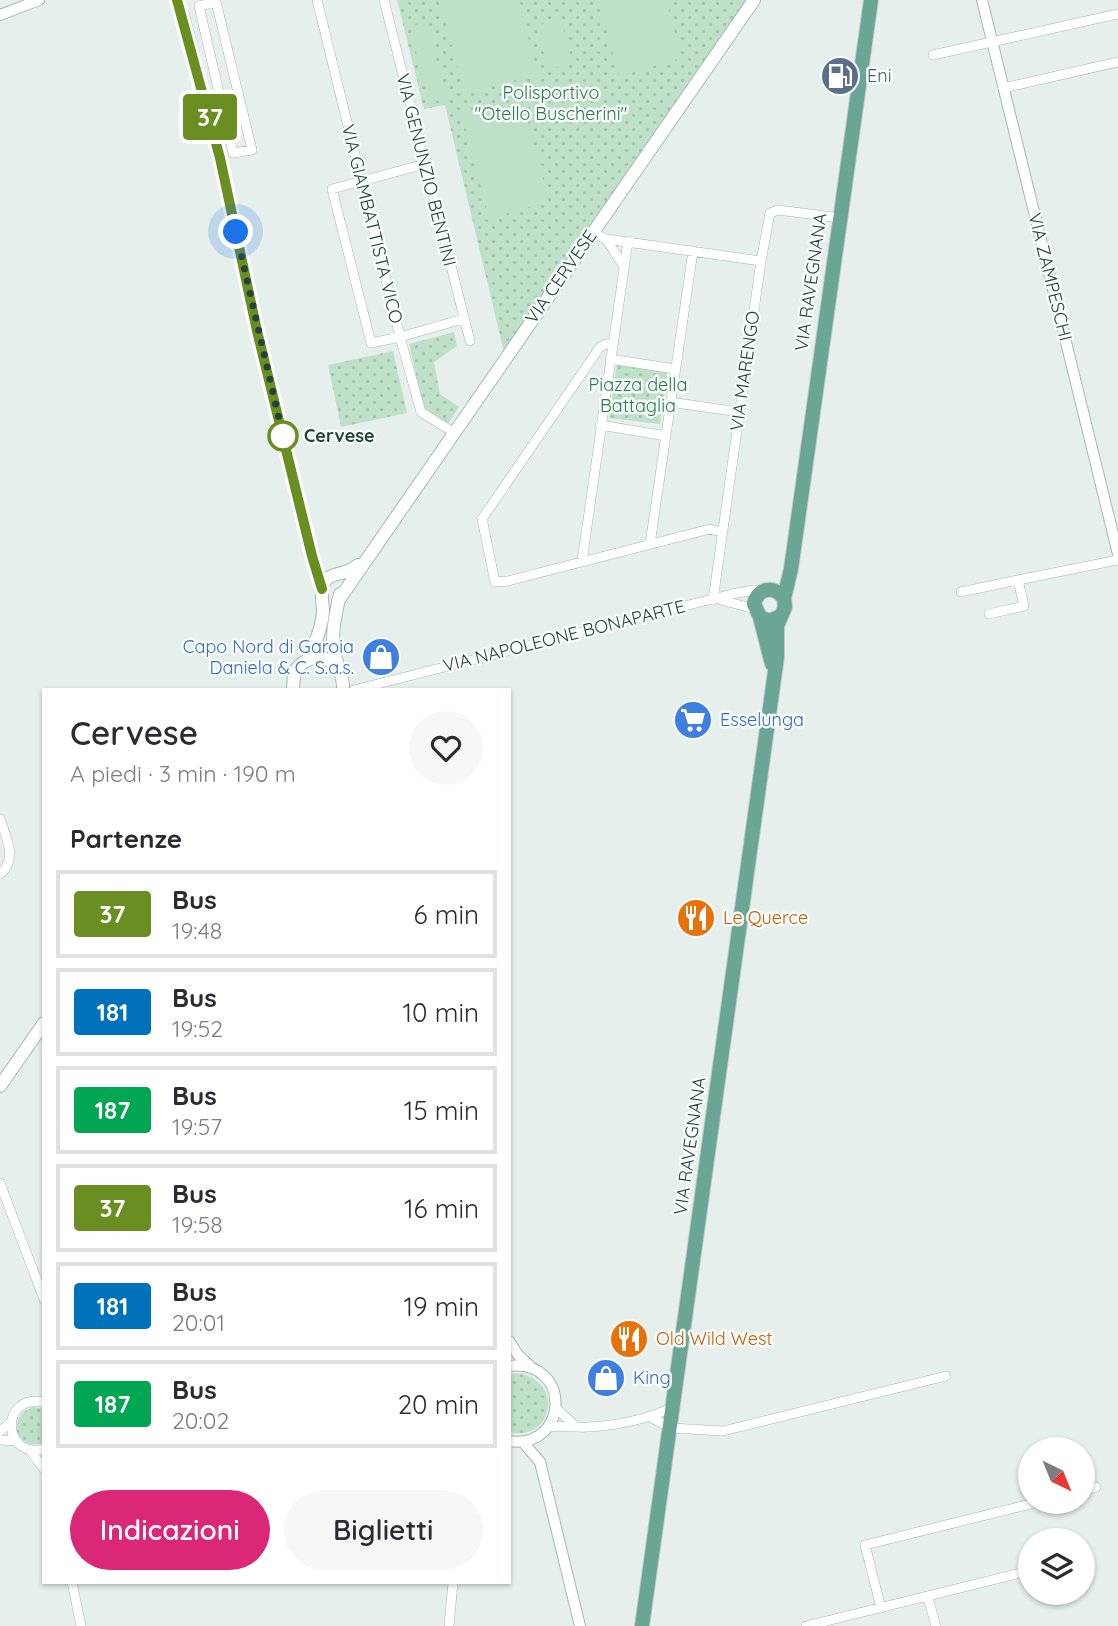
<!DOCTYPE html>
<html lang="it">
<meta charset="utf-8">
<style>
:root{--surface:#fff;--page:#f7f7f7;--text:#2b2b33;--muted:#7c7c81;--line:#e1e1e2;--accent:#db2777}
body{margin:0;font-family:Quicksand,sans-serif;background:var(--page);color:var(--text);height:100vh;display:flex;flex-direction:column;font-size:26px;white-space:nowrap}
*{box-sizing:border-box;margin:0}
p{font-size:23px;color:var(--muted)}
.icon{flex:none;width:38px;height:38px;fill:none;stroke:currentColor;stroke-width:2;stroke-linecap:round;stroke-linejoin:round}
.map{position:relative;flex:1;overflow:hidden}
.sheet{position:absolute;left:42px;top:688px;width:469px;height:896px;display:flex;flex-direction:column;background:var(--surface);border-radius:0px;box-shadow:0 2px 5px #0004}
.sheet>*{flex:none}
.badge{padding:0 14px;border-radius:5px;font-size:24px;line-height:46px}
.needle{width:46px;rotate:137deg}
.tools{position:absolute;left:1018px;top:1437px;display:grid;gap:14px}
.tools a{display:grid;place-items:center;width:77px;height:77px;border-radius:50%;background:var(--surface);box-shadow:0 2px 5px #0004;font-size:35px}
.you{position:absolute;width:35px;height:35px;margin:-18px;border:5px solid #fff;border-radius:50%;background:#1a73e8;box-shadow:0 0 0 10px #1a73e833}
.map>.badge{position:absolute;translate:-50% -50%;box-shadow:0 0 0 4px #fff}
h2{padding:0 28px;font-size:26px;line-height:63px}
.round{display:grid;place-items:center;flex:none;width:74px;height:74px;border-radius:37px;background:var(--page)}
.summary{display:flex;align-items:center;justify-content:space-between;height:119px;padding:0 28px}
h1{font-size:33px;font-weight:600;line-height:52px}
.button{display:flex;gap:14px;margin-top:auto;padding:14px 28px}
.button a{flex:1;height:80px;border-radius:42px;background:var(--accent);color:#fff;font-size:28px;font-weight:600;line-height:80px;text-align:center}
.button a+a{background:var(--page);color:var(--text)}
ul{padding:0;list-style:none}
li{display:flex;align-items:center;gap:21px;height:88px;margin:0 14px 10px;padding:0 14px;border:4px solid var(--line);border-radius:0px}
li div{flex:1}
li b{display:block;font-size:26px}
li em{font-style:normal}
li .badge{min-width:77px;font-weight:700;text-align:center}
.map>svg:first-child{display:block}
</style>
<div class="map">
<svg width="1118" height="1626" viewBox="0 0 1118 1626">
<defs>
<pattern id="green-dots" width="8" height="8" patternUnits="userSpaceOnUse" patternTransform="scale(1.75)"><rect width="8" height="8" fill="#bfe0c8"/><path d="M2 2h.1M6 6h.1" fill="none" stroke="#a4c1ad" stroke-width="1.8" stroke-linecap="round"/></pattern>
</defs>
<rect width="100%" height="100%" fill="#e6efeb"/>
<!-- green -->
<path fill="url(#green-dots)" d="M397,0h350l-243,352 -59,-247 -21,4z
M454,332l3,14 -23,16 6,32 19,13 -11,17 -24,-16 -15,-64z
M393,351l14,62 -66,14 -13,-62z
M617,362l50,11 -7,51 -51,-6z
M516,1373c50,6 37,70 -7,59v-57z
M33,1407l11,2v34c-12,4 -21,0 -27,-11 -1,-13 4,-21 16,-25z"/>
<!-- pitch -->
<path fill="#bfe0c8" d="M439,0h79l20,74 -73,20z
M598,0h68l16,58 -63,18z
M561,19l12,44 -25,7 -11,-44z
M428,22l9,38 -18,4 -9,-38z
M438,61l9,38 -18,4 -9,-38z
M522,99l27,103 -60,16 -27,-103z"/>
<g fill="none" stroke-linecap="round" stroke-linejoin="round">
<defs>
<path id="minor" d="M317,0l83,337 21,75 32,20
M384,0l86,341
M216,2l36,148 -19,3 -34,-147z
M933,55l185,-41
M1003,88l115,-26
M425,164l-93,25 39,154 29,-6 63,-18
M592,233l14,6 155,22
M606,239l17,26
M612,344h-6l-6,3 -118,172 13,63 13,-1 202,-52 11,3
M610,359l65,10
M670,402l69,10
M600,425l66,11
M650,544l43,-293
M582,561l46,-320
M1018,580l100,-20
M961,592l57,-12 6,26 -35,8
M713,600l48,-339 9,-48 8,-3 62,8
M721,600l34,9
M354,690l378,-96 22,-4 9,1
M0,819c6,18 18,41 0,55
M0,1183l44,116
M44,1402c-44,-9 -43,57 0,47
M556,1408l19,18
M650,1417l21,11 52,3 223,-55
M548,1427c14,-2 26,1 39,0 29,-1 60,-8 87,-20
M0,1431l11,-9
M0,1440l16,1
M30,1450l14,19
M1083,1490l13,-3
M72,1582l9,44
M928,1598l8,28
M881,1608l-16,-63 174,-43
M449,1626l4,-44
M806,1626l223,-55"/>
<path id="tertiary" d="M177,0l7,16 36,142 37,173 55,225 10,33
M982,0l136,554
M0,15l39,-15
M509,1341l9,14 12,11
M509,1366c64,-7 60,84 0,75
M523,1442l17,20 40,164"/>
<path id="secondary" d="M340,594c-4,20 -9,36 -6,57 2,14 10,24 9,39
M338,601l416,-601
M308,659c7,-16 14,-31 15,-48 0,-10 -5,-26 5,-33 8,-6 19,-3 30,-13
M293,690l1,-18c11,-16 28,-19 43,-6
M0,1086l44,-63"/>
<path id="primary" d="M784,598l7,-29 80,-569
M760,617l12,47
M642,1626l135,-969v-31l8,-19 -1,-9c-11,-13 -26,-10 -30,6l6,13 9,4 12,-5"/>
</defs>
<!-- minor casing -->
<use href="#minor" stroke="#a8b8b2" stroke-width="10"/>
<!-- tertiary casing -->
<use href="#tertiary" stroke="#a8b8b2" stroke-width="12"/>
<!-- secondary casing -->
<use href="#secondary" stroke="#a4bbb3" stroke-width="14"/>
<!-- primary casing -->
<use href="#primary" stroke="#c2cac8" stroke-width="16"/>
<!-- minor -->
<use href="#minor" stroke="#fff" stroke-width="9"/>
<!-- tertiary -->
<use href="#tertiary" stroke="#fff" stroke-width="10"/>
<!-- secondary -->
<use href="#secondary" stroke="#fff" stroke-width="12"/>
<!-- primary -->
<use href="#primary" stroke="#6aa596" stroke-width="14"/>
</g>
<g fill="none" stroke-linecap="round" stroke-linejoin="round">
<defs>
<path id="line" d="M177,0l43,158 37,173 55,225 10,33"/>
</defs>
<!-- line casing -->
<use href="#line" stroke="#fff" stroke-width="16"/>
<!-- line -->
<use href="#line" stroke="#6b8e23" stroke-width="10"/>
<!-- walk -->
<path stroke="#24423a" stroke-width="7" stroke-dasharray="0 12.6" d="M236,232l47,204"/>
</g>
<!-- icons -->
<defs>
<symbol id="fuel-disc" viewBox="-11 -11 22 22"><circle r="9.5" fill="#5c6f8a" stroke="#f7fbf9"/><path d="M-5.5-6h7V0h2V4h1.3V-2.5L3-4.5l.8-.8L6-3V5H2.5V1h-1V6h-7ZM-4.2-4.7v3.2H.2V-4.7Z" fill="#fff"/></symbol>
<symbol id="shop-disc" viewBox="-11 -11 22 22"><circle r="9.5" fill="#3f7fe0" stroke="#f7fbf9"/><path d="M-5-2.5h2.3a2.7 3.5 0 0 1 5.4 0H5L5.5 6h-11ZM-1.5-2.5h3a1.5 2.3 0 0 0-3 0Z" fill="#fff"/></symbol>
<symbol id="supermarket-disc" viewBox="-11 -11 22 22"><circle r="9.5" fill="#3f7fe0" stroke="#f7fbf9"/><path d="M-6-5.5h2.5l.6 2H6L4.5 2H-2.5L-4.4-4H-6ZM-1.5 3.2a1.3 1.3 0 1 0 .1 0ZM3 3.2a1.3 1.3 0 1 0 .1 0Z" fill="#fff"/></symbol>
<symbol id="restaurant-disc" viewBox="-11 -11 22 22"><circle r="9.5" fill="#e8710a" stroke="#f7fbf9"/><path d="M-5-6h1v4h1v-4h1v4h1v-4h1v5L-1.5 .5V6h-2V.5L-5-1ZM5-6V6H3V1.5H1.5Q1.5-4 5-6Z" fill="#fff"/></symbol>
</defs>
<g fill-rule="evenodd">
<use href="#fuel-disc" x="818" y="54" width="44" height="44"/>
<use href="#shop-disc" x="359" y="635" width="44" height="44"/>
<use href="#supermarket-disc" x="671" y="698" width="44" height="44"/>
<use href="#restaurant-disc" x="674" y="896" width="44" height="44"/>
<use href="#restaurant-disc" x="607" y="1317" width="44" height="44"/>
<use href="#shop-disc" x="584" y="1356" width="44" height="44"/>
</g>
<!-- markers -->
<circle fill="#fff" stroke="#6b8e23" stroke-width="3.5" cx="283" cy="436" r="14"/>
<g text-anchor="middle" stroke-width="5" stroke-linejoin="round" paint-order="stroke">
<!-- service labels -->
<g font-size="18" fill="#4e5e75" stroke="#f7fbf9" text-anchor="start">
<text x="867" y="82">Eni</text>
</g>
<!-- park labels -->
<g font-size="18" fill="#2d7a4b" stroke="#f7fbf9">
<text x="551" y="99">Polisportivo<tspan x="551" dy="21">"Otello Buscherini"</tspan></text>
<text x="638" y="391">Piazza della<tspan x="638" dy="21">Battaglia</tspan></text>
</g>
<!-- street labels -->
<g font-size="18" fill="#24423a" stroke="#f7fbf9">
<text transform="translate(426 170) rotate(76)" y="6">VIA GENUNZIO BENTINI</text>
<text transform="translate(372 224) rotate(76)" y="6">VIA GIAMBATTISTA VICO</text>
<text transform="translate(561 277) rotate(-55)" y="6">VIA CERVESE</text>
<text transform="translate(1050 277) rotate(76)" y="6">VIA ZAMPESCHI</text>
<text transform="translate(811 282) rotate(-82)" y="6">VIA RAVEGNANA</text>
<text transform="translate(745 371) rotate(-82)" y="6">VIA MARENGO</text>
<text transform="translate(564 636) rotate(-14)" y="6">VIA NAPOLEONE BONAPARTE</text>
<text transform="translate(690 1146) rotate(-82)" y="6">VIA RAVEGNANA</text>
</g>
<!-- stop labels -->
<g font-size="18" font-weight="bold" fill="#24423a" stroke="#f7fbf9" text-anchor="start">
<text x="304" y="442">Cervese</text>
</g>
<!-- shop labels -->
<g font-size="18" fill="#366cbe" stroke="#f7fbf9" text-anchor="start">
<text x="354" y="653" text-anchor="end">Capo Nord di Garoia<tspan x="354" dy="21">Daniela &amp; C. S.a.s.</tspan></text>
<text x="720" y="726">Esselunga</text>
<text x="633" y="1384">King</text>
</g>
<!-- food labels -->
<g font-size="18" fill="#c56008" stroke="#f7fbf9" text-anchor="start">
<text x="723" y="924">Le Querce</text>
<text x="656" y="1345">Old Wild West</text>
</g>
</g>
</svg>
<div class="tools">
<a><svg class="needle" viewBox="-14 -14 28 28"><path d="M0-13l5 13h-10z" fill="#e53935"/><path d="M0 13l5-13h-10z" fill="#7c7c81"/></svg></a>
<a><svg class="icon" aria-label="layers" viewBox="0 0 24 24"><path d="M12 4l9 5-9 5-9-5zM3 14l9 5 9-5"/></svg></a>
</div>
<div class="you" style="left:236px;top:232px"></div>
<b class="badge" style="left:210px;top:117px;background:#6b8e23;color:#fff">37</b>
<section class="sheet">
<div class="summary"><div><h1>Cervese</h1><p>A piedi · 3 min · 190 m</p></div><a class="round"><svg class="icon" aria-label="heart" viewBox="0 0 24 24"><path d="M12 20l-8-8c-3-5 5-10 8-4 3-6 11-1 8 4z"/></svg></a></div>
<h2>Partenze</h2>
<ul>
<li><span class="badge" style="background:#6b8e23;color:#fff">37</span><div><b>Bus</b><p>19:48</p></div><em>6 min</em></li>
<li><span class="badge" style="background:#0072bc;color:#fff">181</span><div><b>Bus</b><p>19:52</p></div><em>10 min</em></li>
<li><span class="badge" style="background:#00a651;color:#fff">187</span><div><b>Bus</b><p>19:57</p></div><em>15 min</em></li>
<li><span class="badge" style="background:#6b8e23;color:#fff">37</span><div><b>Bus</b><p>19:58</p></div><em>16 min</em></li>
<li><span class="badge" style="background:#0072bc;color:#fff">181</span><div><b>Bus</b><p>20:01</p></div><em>19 min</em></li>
<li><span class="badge" style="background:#00a651;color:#fff">187</span><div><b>Bus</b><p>20:02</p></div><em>20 min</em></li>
</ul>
<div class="button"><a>Indicazioni</a><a>Biglietti</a></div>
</section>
</div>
